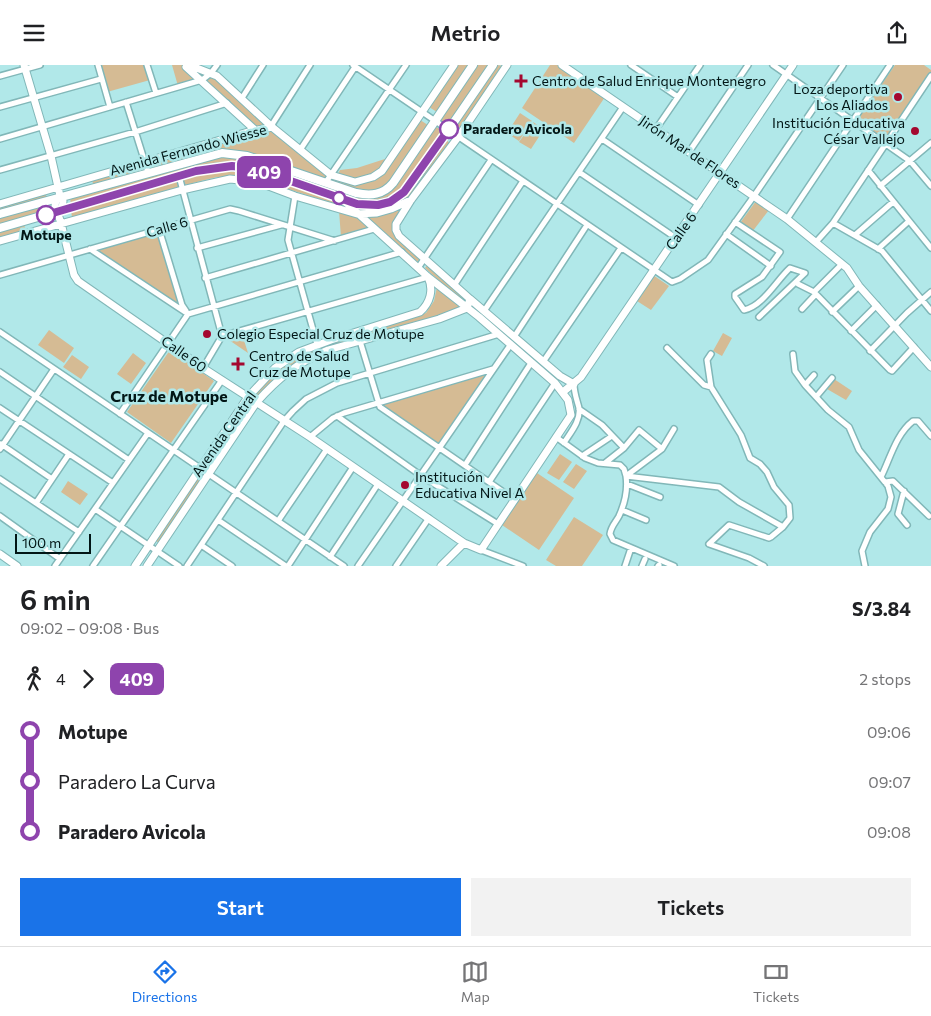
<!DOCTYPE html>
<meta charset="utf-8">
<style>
:root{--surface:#fff;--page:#f2f2f2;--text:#202124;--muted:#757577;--line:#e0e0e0;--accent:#1a73e8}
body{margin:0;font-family:Commissioner,sans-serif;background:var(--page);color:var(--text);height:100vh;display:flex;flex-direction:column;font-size:19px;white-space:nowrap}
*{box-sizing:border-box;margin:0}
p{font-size:16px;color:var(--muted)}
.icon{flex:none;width:28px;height:28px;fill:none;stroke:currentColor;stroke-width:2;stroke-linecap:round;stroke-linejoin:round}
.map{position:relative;height:501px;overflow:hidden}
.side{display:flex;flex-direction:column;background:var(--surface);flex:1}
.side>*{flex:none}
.badge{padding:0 10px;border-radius:8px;font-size:18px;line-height:32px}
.scale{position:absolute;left:15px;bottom:12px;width:76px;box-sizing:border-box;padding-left:5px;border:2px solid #021616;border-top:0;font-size:14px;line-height:18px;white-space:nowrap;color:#021616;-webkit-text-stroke:4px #b1e8e9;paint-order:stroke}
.map>.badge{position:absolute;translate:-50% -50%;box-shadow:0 0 0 2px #fff}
.legs{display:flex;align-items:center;gap:8px;height:55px;padding:0 20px;font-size:16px}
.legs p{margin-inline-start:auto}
.overview{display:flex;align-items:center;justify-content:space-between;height:85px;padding:0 20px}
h1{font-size:28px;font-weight:600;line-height:38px}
.cta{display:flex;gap:10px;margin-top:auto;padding:10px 20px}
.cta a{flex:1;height:58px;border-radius:0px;background:var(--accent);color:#fff;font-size:20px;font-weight:600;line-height:58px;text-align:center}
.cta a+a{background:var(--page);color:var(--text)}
ul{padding:0 20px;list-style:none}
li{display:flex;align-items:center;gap:18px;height:50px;font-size:19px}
li i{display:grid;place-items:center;width:8px;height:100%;margin:0 6px;background:currentColor}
li i::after{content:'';width:12px;height:12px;margin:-6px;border:4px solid;border-radius:50%;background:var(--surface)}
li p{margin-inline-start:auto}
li:first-child i{background:linear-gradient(#0000 50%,currentColor 0)}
li:last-child i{background:linear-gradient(currentColor 50%,#0000 0)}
header{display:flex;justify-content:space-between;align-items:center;height:65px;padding:0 20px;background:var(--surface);font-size:22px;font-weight:600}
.menu{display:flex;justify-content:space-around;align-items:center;height:70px;border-top:1px solid var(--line);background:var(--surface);font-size:14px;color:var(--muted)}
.menu a{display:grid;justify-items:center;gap:2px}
.menu .selected{color:var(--accent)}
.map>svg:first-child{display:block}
</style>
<header><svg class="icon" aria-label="menu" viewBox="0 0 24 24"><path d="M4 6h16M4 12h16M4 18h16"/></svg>Metrio<svg class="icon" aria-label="share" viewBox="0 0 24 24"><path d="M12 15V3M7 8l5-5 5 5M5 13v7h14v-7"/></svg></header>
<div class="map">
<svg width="931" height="501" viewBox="0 0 931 501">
<rect width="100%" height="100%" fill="#b1e8e9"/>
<!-- green -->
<path fill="#d5bb94" d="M103,0h42l5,15 -43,12 -7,-26z
M172,0h12l17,14 -23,7z
M458,0h11l-32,47 -8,-5z
M475,0h15l-43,60 -8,-4z
M497,0l6,1 -43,62 -5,-3z
M550,0h7l48,32 -31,46 -52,-35z
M895,0h29l7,5v2l-46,67 -28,-19z
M211,10l59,51 -15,3 -50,-49z
M520,48l12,8 -13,20 -12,-8z
M420,55l8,5 -38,57 -12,8 -14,2 -34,-11 2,-2c15,6 31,7 44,-1z
M533,57l11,7 -13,20 -12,-7z
M434,61l8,4 1,3c-20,30 -40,76 -84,69 -13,-2 -27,-10 -40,-14l2,-6 32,12h31z
M272,65l54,45 -1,4 -93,-27h-23l-2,-6 34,-11z
M446,75l4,3 -35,48 -6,6 -19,9 21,-16z
M201,83l2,6 -54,15 -2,-5z
M232,90l78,24 -2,5 -72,-21 -165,42 -1,-8 143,-41z
M388,93c-18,23 -24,22 -51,18l3,-6 17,-2z
M142,100l2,6 -51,13 -1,-5z
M231,104l32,5 74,26 4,3v3l-90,-29h-34l-32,8 -2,-6 21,-6z
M177,116l1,6 -106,30 -1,-6z
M45,127l2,6 -47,13v-5z
M756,136l13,9 -17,22 -12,-9z
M48,138l2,9 -50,14v-9z
M406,141l-13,22 28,30 -4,4 -52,-46z
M339,146l17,4 15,13 -30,9z
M24,160l2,5 -26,8v-6z
M158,167l21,69 -6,4 -75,-51 2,-5z
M428,199l40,34 -3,6 -40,-36z
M653,210l16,11 -18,24 -14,-9z
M437,222l25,20 -1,2 -138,41 -43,24 -21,24 -5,-4 14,-17 27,-21 59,-22 72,-21 8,-12z
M49,265l25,18 -10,15 -26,-18z
M723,268l9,5 -10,18 -9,-5z
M242,269l6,19 -22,-15z
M170,285l44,31 -43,62 -44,-31z
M133,288l13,10 -15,21 -14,-10z
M72,290l17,12 -8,12 -18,-12z
M484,310l1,1 -47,69 -57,-39v-2z
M834,314l18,12 -6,9 -19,-11z
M247,337l6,4 -43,62 -5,-3z
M560,389l12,8 -13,18 -12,-7z
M576,399l11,7 -13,18 -11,-7z
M200,408l4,4 -45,66 -4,-3z
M537,408l37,25 -35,52 -37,-25z
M68,416l20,13 -8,11 -19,-13z
M574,452l29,18 -21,31h-26l-10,-6z"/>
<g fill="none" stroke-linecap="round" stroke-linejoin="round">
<defs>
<path id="street" d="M98,0l12,42
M147,0l9,28
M353,0l319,217 8,-3 28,-19 46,-64 89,-131
M631,0l47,32
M773,0l137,96 21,25
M0,11l40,-11
M242,33l21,-33
M126,37l22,70
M0,42l101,-28
M272,62l1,-4 37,-58
M656,64l44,-64
M0,74l202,-59 9,-7 6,-8
M602,74l97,66
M300,85l55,-83
M689,87l59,-87
M0,105l135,-38 92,-29
M868,105l63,78
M579,107l97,66
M179,111l43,160
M326,117l80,-117
M880,121l51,-43
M295,131l-7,44 29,104
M787,154l103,-154
M735,157l45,30 -18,25 -27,17v3l9,13c19,-4 32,-29 46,-42l15,5 -46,44
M833,158l49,28 49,60
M159,164l23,76 4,6
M726,169l45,32
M855,170l38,-33
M816,177l17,-19 98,-147
M197,183l84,-23
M90,184l98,65
M878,184l31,-28
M418,203l73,-108
M0,210l230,-66 9,2 96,30
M205,213l169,-49
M455,219l68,-103
M798,219l16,8 76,78 2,1 22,-24
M814,227l28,-28
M802,244l14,-15
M484,246l139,-204
M832,247l27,-26
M851,266l26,-26
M0,267l344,234
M514,272l73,-112
M360,276l20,66 135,93
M667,283l37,37 7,2
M870,286l37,-38 24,-21
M711,289l-4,6 4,27 30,48 9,23 10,6 7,8 7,15 15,18 1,13 -7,9 -12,10 -2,1 -40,-13 -20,19 40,14 15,8
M793,289l2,17 10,14 23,25 21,17 10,23 29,36 3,11 -3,12 -18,23 -8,19 3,15
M543,297l78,-114
M203,303l19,-32 206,-59
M0,307l129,88
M805,320l9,-10
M816,332l16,-19
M0,343l113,75
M579,344l23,16 22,23
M120,349l68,-100 214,-62
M337,351l86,61 75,47
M674,364l-12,20 -36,27c2,14 -1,27 -7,40 -3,6 -8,10 -9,18l3,6 61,26
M310,372l23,-19 11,-5 149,-44
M556,372l29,21 13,5 22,2 4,4 2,7 93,11 20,15 44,25
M564,378c6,-10 17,-22 15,-35 -2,-8 -5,-15 -5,-24
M1,379l51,35
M0,384l54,-80
M582,391l30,-20
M605,398l19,-15 15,-18 23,19
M465,400l66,-102
M881,412c9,-18 15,-43 32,-56h5l13,15
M0,414l79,53
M489,417l66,-99
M885,417l8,-1 36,35
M627,419l33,13
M904,426l-6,23 9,11
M36,438l33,-49
M95,444l84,57
M622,445l24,10
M0,451l60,43
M218,455l68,46
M278,456l49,-72
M201,480l31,21
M481,485l42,16
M330,492l48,-73
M55,501l93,-133
M93,501l129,-186
M187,501l97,-145 9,-10 13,-12 31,-16 162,-49
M288,501l65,-99
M358,501l153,-222
M396,501l33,-48
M625,501l6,-18
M642,501l3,-7
M658,501l1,-1"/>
<path id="secondary" d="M24,0l27,91 9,40 3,5 -1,7 -4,4
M189,0l28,11 55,51 59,48 24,7 18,-5 9,-6 72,-106
M562,0l225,154 60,49 12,18 72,81
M186,2l69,63
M60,132l-4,3 -1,6 6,17 13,52 4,6 125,87 107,69 154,106 17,7 90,-135 -3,-15 -13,-17 -76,-66 -51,-40 -86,-78
M0,139l248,-72 24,-5
M0,176l182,-51 48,-11 28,3 37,14 62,18 20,-1 14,-4 20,-9
M470,234l90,77 14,8
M467,243l3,-9 -71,-63 -3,-6v-6l15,-24 48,-64 48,-71
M563,327l18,-15 212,-312
M0,489l17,12
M135,501l113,-169 27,-29 24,-16 32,-12 89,-28c10,-9 14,-22 8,-35
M147,501l109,-163c21,-24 42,-41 72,-53l111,-31 28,-11
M441,501l23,-23"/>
<path id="primary" d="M0,149l222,-61 25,3 109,37c15,3 27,2 37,-10l80,-118
M0,163l197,-57c20,-5 39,-6 60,-2l100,35c24,4 41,-3 56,-22l80,-117"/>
</defs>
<!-- street casing -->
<use href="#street" stroke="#81b7b8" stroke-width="8"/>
<!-- secondary casing -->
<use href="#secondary" stroke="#81b7b8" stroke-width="9"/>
<!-- primary casing -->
<use href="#primary" stroke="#81b7b8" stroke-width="10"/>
<!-- street -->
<use href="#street" stroke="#fff" stroke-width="5"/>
<!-- secondary -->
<use href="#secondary" stroke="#fff" stroke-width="7"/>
<!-- primary -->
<use href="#primary" stroke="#fff" stroke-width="8"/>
</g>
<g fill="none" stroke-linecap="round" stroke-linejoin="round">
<defs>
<path id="line-1" d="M46,150l150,-44 36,-5 24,3 101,35 21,1 12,-3 14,-10 45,-63"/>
</defs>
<!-- line-1 casing -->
<use href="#line-1" stroke="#fff" stroke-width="11"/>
<!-- line-1 -->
<use href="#line-1" stroke="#8e44ad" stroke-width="8"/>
</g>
<!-- markers -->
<g fill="#a4072f" stroke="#b1e8e9" stroke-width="2">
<path d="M518.5 8.5h5v5h5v5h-5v5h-5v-5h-5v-5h5z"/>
<circle cx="898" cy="32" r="5"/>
<circle cx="915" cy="66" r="5"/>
<circle cx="207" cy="269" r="5"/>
<path d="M235.5 291.5h5v5h5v5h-5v5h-5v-5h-5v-5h5z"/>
<circle cx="405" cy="420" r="5"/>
</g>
<g fill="#fff" stroke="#8e44ad" stroke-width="2.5">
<circle cx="449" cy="64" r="9"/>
<circle cx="339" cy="133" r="6"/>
<circle cx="46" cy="150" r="9"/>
</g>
<g text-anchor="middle" stroke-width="5" stroke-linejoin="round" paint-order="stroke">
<!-- poi labels -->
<g font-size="14" fill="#021616" stroke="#b1e8e9" text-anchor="start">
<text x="532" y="21">Centro de Salud Enrique Montenegro</text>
<text x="888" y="29" text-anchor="end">Loza deportiva<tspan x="888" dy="16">Los Aliados</tspan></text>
<text x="905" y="63" text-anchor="end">Institución Educativa<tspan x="905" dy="16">César Vallejo</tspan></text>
<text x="217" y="274">Colegio Especial Cruz de Motupe</text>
<text x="249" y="296">Centro de Salud<tspan x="249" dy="16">Cruz de Motupe</tspan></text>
<text x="415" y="417">Institución<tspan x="415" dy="16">Educativa Nivel A</tspan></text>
</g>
<!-- stop labels -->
<g font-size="14" font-weight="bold" fill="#021616" stroke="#b1e8e9" text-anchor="start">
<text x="463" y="69">Paradero Avicola</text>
<text x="46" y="175" text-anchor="middle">Motupe</text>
</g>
<!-- street labels -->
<g font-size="14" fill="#021616" stroke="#b1e8e9">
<text transform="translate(188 85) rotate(-15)" y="5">Avenida Fernando Wiesse</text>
<text transform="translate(690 87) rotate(34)" y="5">Jirón Mar de Flores</text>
<text transform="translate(167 162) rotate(-16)" y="5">Calle 6</text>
<text transform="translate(681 166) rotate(-55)" y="5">Calle 6</text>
<text transform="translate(184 289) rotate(35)" y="5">Calle 60</text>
<text transform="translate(224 369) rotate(-55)" y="5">Avenida Central</text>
</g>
<!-- quarter labels -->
<g font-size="16" font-weight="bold" fill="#021616" stroke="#b1e8e9">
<text x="169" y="337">Cruz de Motupe</text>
</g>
</g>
</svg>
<div class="scale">100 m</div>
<b class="badge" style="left:264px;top:107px;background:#8e44ad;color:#fff">409</b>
</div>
<section class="side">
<div class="overview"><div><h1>6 min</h1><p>09:02 – 09:08 · Bus</p></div><b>S/3.84</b></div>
<div class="legs"><svg class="icon" aria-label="walk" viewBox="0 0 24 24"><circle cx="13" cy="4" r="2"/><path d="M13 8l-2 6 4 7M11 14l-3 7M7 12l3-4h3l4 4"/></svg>4<svg class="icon" aria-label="forward" viewBox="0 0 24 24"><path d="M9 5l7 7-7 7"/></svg><b class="badge" style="background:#8e44ad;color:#fff">409</b><p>2 stops</p></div>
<ul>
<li><i style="color:#8e44ad"></i><b>Motupe</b><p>09:06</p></li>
<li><i style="color:#8e44ad"></i><span>Paradero La Curva</span><p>09:07</p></li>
<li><i style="color:#8e44ad"></i><b>Paradero Avicola</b><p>09:08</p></li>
</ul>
<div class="cta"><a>Start</a><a>Tickets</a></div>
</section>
<nav class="menu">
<a class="selected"><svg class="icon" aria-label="directions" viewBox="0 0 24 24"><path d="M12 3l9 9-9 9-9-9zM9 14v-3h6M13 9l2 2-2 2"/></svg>Directions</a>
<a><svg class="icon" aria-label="map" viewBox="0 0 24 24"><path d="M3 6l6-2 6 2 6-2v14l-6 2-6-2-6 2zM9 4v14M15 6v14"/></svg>Map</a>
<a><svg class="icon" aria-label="tickets" viewBox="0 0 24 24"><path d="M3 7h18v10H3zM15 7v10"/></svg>Tickets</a>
</nav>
